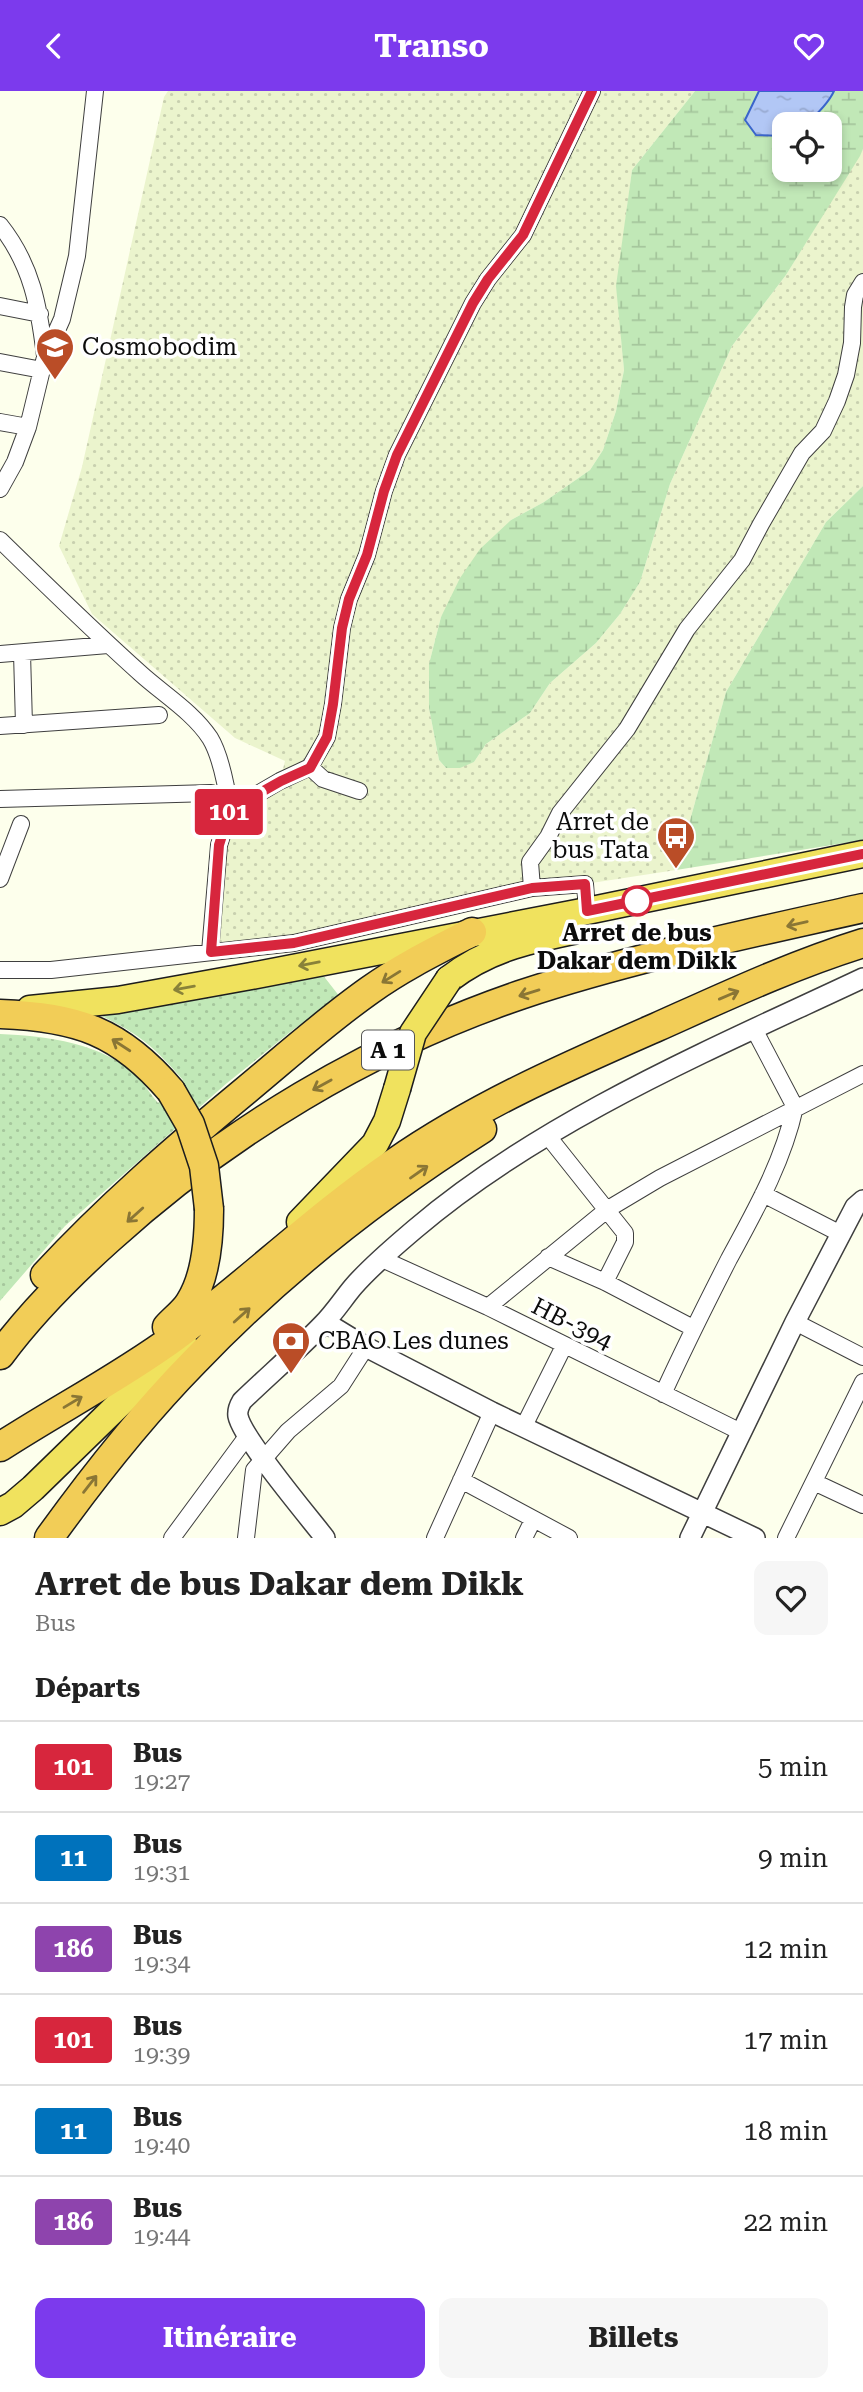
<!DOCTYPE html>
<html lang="fr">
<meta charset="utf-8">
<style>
:root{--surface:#fff;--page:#f6f6f6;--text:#222;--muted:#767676;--line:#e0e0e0;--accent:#7c3aed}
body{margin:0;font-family:"Roboto Serif",serif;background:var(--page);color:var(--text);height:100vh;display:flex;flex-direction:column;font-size:26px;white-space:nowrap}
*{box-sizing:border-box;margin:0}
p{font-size:23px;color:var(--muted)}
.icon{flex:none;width:38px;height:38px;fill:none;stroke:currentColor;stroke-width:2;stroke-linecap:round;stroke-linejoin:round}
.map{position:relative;height:1447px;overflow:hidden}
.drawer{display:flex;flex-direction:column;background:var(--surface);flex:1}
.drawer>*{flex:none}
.badge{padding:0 14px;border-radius:5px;font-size:24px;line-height:46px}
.controls{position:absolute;left:772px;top:21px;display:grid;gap:14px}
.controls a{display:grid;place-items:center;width:70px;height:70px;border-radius:14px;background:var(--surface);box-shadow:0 4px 10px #0003;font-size:35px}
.map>.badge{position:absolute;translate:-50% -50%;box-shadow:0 0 0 4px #fff}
h2{padding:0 35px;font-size:26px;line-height:63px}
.round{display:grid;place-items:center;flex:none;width:74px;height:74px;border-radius:14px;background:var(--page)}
.head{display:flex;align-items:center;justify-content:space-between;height:119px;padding:0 35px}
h1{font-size:33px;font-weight:700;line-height:52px}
.action{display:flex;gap:14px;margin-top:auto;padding:14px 35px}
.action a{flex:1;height:80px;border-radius:14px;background:var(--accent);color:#fff;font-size:28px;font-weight:700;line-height:80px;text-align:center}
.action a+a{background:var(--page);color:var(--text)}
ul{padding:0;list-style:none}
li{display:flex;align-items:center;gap:21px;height:91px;padding:0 35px;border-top:2px solid var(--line)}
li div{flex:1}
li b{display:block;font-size:26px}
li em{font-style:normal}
li .badge{min-width:77px;font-weight:700;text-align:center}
header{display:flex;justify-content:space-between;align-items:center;height:91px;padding:0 35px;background:var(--accent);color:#fff;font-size:32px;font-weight:700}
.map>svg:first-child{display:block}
</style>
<header><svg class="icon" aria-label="back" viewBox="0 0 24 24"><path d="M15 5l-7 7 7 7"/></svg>Transo<svg class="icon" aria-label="heart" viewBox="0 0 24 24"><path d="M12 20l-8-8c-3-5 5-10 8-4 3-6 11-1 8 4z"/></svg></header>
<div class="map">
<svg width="863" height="1447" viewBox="0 0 863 1447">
<defs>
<pattern id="farmland-dots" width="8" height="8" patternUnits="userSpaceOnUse" patternTransform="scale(1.75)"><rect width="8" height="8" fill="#ebf4cd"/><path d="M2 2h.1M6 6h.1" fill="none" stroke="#c8d0af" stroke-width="1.8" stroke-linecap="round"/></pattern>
<pattern id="wetland-marsh" width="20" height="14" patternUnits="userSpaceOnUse" patternTransform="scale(1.75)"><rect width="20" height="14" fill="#c1e8b7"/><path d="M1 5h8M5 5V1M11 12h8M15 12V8" fill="none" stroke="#a5c69c"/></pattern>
<pattern id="park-dots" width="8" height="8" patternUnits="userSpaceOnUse" patternTransform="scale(1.75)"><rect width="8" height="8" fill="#c1e8b7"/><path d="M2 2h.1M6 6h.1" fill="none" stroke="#a5c69c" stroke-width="1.8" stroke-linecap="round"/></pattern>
<pattern id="water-ripples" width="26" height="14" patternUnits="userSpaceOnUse" patternTransform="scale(1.75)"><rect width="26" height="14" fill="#b2c7f5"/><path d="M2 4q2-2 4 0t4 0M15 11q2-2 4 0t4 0" fill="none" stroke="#98aad1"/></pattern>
</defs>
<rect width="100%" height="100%" fill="#fdffec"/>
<!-- farmland -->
<path fill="url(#farmland-dots)" d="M168,0h527l-63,79 -15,116 7,84 -8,41 -13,39 -13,20 -46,32 -33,18 -70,97 -12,47v44l10,52 7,8 28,-6 12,-18 44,-31 20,-30 46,-40 24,-29 20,-32 30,-98 62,-138 54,-71 77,-126v337l-37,36 -100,170 -50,178 -91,14 -375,68 4,-59 22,-90 44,-22 5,-20 -50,-23 -143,-124 -33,-68 23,-79 82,-370z"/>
<!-- wetland -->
<path fill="url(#wetland-marsh)" d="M695,0h64c-8,25 -14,15 -3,44l28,1v34h46v-46h-24c9,-8 23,-22 28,-33h29v58l-3,7 -74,119 -54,71 -62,138 -30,98 -20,32 -24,29 -46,40 -20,30 -44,31 -12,18 -14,6h-14l-7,-8 -10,-52v-44l12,-47 19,-39 20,-29 31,-29 33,-18 46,-32 13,-20 13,-39 8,-41 -8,-84 16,-116z
M863,395v354l-187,30 50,-178 100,-170z"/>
<!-- park -->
<path fill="url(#park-dots)" d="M322,883l18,23 -46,32 -67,54 -162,143 -65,75v-267c47,2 103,9 138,43 7,8 13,18 20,26l25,-23c-29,-33 -41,-44 -81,-64z"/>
<!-- water -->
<path fill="url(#water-ripples)" stroke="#3a65cb" stroke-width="2" d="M759,0h75c-5,11 -19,25 -28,33h-22v12l-28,-1 -11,-15z"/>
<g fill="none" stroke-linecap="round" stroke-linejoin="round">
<defs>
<path id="minor" d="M0,134c32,40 39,82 45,131
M0,215l40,8
M0,271l42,8
M0,331l28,5
M0,398l15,-27 13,-35 17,-70 17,-38 15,-63 18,-165
M0,449c46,45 92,90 140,133 23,21 53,39 70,65 11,18 17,52 20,72
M22,562l2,72
M0,563l108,-9
M0,635l159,-11
M310,676l17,-30 6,-33 9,-76 7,-29 18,-44 17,-64 13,-36 76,-152 15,-24 35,-44 69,-144
M0,708l211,-6
M0,788l21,-55
M532,797l-2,-26 18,-25 12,-24 67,-84 60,-100 55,-69 19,-36 41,-71 21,-22 14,-30 9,-26 6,-32 1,-36 2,-12 8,-13
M210,861l9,-107 11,-35 50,-29 30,-14 13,12 36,12
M0,879h51l243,-27 238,-55 53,-4 2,27
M547,1044l78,98v9l-20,40
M763,1103l78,40
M548,1166l57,25 88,46
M382,1168l106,48 253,125
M488,1216l120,-98 52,-31 203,-104
M795,1231l68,35
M663,1303c21,-46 43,-90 66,-135 26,-48 54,-97 66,-152l-41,-78
M524,1335l40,-80
M461,1389l108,58
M814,1391l49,23
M172,1447l76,-103
M246,1447l8,-68 34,-39 53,-45 25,-39
M435,1447l57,-126
M524,1447l9,-18
M786,1447l77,-156"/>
<path id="tertiary" d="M325,1231l41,25 126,65 263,126
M325,1447c-17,-22 -83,-100 -87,-122 -1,-6 1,-10 4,-15 27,-26 55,-50 81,-77 11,-11 20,-25 30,-37 18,-21 41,-40 62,-58 128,-109 297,-180 448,-251
M690,1447l105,-216 60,-115 8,-7"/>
<path id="trunk" d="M449,888c39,-30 77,-38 124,-48
M30,918l88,-9 133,-24 336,-65 276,-57
M300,1131l75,-78 12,-23 10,-32
M0,1421l13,-7 20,-17 150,-146"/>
<path id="motorway" d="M0,923c77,3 120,17 171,77
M45,1184c62,-67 130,-126 200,-184 41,-34 81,-70 125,-101 32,-23 67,-40 102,-58
M167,1236c7,-8 18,-16 23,-25 16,-25 19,-64 19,-93
M0,1264c31,-42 70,-81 109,-116 118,-107 259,-192 411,-244 111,-37 228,-61 343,-87
M0,1356c57,-37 119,-69 175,-110 75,-56 142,-121 219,-174 82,-57 172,-96 263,-136 67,-30 135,-62 206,-84
M49,1447c44,-61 92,-122 145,-176 85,-89 184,-167 288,-233"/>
</defs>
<!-- minor casing -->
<use href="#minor" stroke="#3f3f3f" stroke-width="18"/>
<!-- tertiary casing -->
<use href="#tertiary" stroke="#3f3f3f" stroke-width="22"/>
<!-- trunk casing -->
<use href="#trunk" stroke="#1d1d1d" stroke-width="29"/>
<!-- motorway casing -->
<use href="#motorway" stroke="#1d1d1d" stroke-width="31"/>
<!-- minor -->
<use href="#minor" stroke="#fff" stroke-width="16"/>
<!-- tertiary -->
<use href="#tertiary" stroke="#fff" stroke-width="19"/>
<!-- trunk -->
<use href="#trunk" stroke="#f0e25e" stroke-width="26"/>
<!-- motorway -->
<use href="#motorway" stroke="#f2cd57" stroke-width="28"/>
<defs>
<path id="trunk-bridge" d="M397,998l16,-56 36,-54"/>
<path id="motorway-bridge" d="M171,1000l19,33 14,42 5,43"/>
</defs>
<!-- trunk-bridge casing -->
<use href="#trunk-bridge" stroke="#1d1d1d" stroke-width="29" stroke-linecap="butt"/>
<!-- motorway-bridge casing -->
<use href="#motorway-bridge" stroke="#1d1d1d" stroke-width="31" stroke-linecap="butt"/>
<!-- trunk-bridge -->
<use href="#trunk-bridge" stroke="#f0e25e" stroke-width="26"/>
<!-- motorway-bridge -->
<use href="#motorway-bridge" stroke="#f2cd57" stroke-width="28"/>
</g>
<!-- one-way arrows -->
<defs><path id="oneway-shaft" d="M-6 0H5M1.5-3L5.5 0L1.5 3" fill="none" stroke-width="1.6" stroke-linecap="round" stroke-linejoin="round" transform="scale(1.75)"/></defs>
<g stroke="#8a7635">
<use href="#oneway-shaft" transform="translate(797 833) rotate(167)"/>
<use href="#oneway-shaft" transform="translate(391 886) rotate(148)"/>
<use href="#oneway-shaft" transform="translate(529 902) rotate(163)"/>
<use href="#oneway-shaft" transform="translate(729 904) rotate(-23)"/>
<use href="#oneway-shaft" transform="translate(121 954) rotate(-147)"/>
<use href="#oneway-shaft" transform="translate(322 994) rotate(151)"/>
<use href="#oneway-shaft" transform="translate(419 1081) rotate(-35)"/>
<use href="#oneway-shaft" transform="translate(135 1124) rotate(138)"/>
<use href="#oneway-shaft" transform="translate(242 1224) rotate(-42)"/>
<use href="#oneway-shaft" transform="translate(73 1311) rotate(-31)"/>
<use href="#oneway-shaft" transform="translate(90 1393) rotate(-52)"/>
</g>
<g stroke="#898239">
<use href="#oneway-shaft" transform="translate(309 873) rotate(169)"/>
<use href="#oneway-shaft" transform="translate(184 897) rotate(170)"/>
</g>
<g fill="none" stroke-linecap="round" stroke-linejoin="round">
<defs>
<path id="line" d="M592,0l-69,144 -35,44 -15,24 -76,152 -13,36 -17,64 -18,44 -7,29 -9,76 -6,33 -17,31 -29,13 -51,29 -11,35 -8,107 83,-9 238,-55 53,-4 2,27 276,-57"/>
</defs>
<!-- line casing -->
<use href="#line" stroke="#fff" stroke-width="16"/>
<!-- line -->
<use href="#line" stroke="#d7263d" stroke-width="10"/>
</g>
<!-- icons -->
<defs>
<symbol id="school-pin" viewBox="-11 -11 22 30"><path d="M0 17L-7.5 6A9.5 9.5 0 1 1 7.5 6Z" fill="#ba4d27" stroke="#fff"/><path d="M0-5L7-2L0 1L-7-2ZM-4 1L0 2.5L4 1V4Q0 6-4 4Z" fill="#fff"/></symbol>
<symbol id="bus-pin" viewBox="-11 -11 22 30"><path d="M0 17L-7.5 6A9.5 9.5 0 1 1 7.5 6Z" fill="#ba4d27" stroke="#fff"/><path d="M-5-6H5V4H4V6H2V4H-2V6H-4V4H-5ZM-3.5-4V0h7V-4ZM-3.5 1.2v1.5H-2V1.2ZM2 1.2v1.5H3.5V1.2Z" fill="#fff"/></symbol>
<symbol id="bank-pin" viewBox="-11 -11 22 30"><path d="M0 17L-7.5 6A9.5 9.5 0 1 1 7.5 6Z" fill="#ba4d27" stroke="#fff"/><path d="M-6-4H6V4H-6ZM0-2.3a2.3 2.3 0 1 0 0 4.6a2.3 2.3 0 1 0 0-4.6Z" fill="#fff"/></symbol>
</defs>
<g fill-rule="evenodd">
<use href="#school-pin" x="33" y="234" width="44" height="60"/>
<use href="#bus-pin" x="654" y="723" width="44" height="60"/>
<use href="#bank-pin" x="269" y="1228" width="44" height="60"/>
</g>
<!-- markers -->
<circle fill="#fff" stroke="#d7263d" stroke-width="3.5" cx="637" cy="810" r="14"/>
<g text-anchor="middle" stroke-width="7" stroke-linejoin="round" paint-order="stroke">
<!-- shield labels -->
<rect fill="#fff" stroke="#555" stroke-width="2" x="362" y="939.5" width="52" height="39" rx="5"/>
<g font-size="23" font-weight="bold" fill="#0c0c0c">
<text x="388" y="967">A 1</text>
</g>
<!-- poi labels -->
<g font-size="24" fill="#0c0c0c" stroke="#fff" text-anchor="start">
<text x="82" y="264">Cosmobodim</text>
<text x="649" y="739" text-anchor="end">Arret de<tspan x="649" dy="28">bus Tata</tspan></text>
<text x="318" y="1258">CBAO Les dunes</text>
</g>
<!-- stop labels -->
<g font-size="24" font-weight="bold" fill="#0c0c0c" stroke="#fff">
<text x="637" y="850">Arret de bus<tspan x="637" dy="28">Dakar dem Dikk</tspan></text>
</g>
<!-- street labels -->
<g font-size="24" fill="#0c0c0c" stroke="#fff">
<text transform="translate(572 1233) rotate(27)" y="8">HB-394</text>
</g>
</g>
</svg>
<div class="controls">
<a><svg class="icon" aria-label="locate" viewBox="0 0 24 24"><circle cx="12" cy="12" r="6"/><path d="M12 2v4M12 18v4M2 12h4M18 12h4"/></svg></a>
</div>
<b class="badge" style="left:229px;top:721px;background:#d7263d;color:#fff">101</b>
</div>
<section class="drawer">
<div class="head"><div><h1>Arret de bus Dakar dem Dikk</h1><p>Bus</p></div><a class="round"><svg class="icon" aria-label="heart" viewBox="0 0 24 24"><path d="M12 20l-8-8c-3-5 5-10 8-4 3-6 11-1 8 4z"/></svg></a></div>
<h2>Départs</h2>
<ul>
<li><span class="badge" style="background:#d7263d;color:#fff">101</span><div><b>Bus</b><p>19:27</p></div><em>5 min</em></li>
<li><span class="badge" style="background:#0072bc;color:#fff">11</span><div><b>Bus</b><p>19:31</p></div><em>9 min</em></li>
<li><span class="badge" style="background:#8e44ad;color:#fff">186</span><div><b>Bus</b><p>19:34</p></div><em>12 min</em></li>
<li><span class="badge" style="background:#d7263d;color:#fff">101</span><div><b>Bus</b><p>19:39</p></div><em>17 min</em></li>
<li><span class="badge" style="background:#0072bc;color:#fff">11</span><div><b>Bus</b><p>19:40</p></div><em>18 min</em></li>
<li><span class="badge" style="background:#8e44ad;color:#fff">186</span><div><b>Bus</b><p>19:44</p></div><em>22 min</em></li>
</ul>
<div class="action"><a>Itinéraire</a><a>Billets</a></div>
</section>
